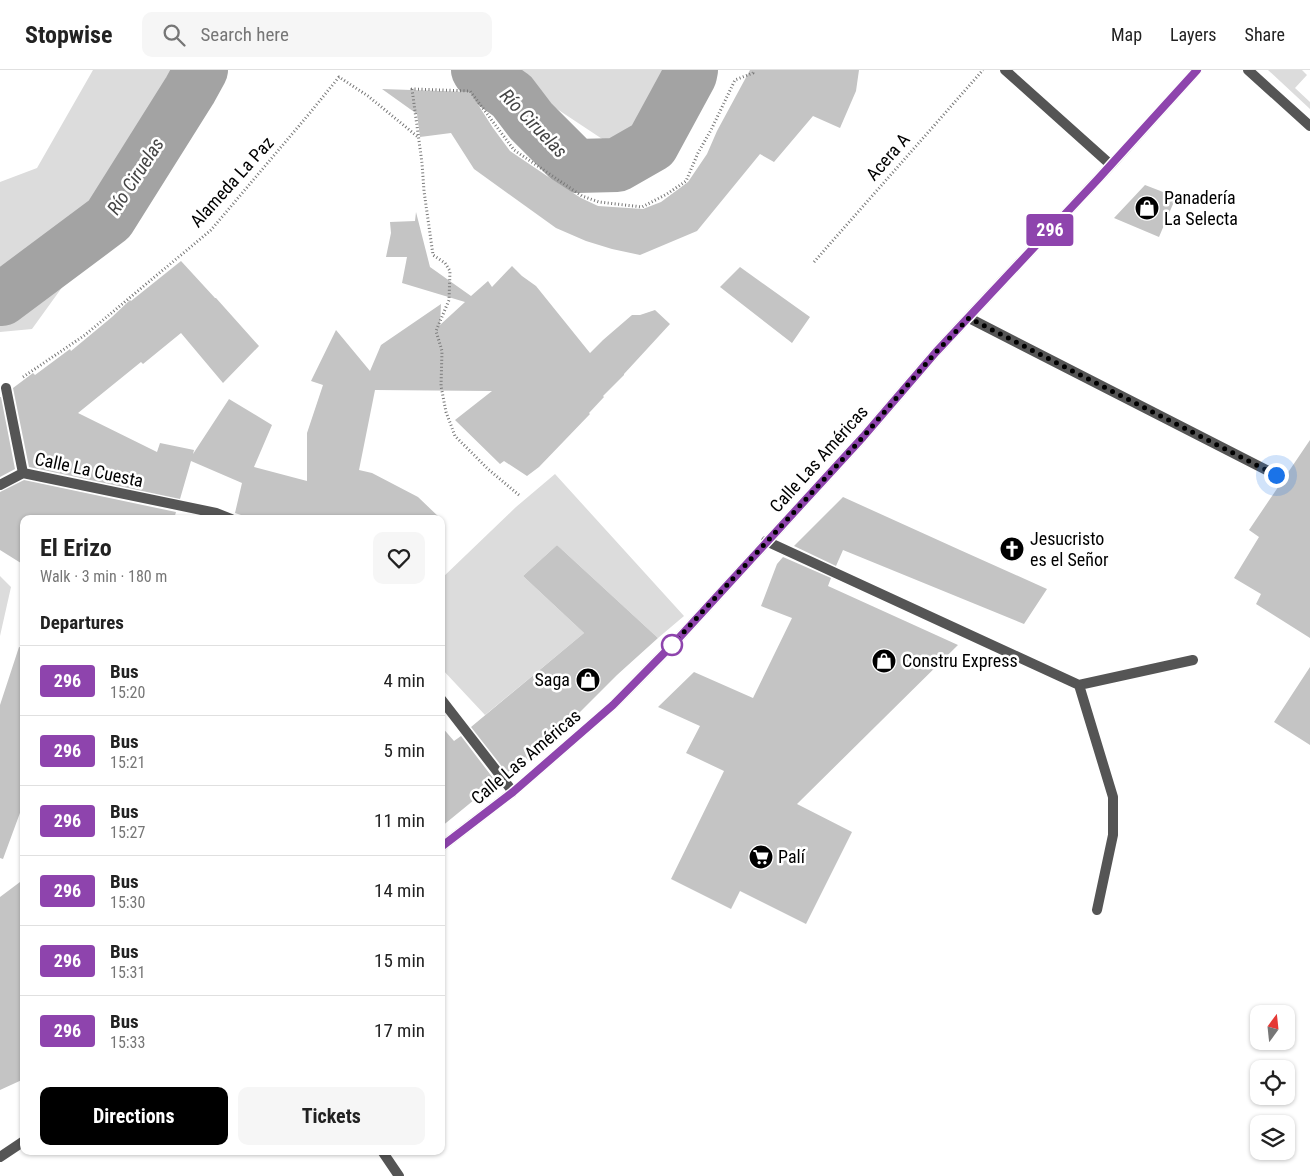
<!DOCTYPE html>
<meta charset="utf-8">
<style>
:root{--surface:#fff;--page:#f6f6f6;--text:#222;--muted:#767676;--line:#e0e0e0;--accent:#000}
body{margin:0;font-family:"Roboto Condensed",sans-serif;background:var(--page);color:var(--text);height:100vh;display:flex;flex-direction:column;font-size:19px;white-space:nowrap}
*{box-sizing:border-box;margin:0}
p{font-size:16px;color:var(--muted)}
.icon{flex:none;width:28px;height:28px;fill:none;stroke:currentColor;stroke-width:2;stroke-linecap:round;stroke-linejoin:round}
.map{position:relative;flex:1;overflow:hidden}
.side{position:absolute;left:20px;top:445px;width:425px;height:640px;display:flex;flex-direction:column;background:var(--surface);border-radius:10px;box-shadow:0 1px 4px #0004}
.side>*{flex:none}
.badge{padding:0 10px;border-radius:4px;font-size:18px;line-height:32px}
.needle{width:32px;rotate:15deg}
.buttons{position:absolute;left:1250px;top:935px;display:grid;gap:10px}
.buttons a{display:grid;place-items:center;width:45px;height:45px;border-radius:10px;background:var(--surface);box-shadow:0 1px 4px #0004;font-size:25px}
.you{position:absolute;width:25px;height:25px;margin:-12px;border:4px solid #fff;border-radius:50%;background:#1a73e8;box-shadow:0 0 0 8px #1a73e833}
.map>.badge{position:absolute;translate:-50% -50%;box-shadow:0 0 0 2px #fff}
h2{padding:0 20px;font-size:19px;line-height:45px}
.round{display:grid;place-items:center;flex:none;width:52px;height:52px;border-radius:10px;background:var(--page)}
.overview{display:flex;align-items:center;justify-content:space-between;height:85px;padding:0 20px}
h1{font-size:24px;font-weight:700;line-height:38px}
.primary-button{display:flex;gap:10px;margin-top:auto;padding:10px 20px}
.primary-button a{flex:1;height:58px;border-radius:10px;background:var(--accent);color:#fff;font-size:20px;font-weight:700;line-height:58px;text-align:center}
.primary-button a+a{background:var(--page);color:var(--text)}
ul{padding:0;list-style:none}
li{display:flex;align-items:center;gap:15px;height:70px;padding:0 20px;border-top:1px solid var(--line)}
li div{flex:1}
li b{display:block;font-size:19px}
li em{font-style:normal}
li .badge{min-width:55px;font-weight:700;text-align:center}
header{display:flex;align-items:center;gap:30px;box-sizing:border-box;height:70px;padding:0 25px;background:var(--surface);border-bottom:1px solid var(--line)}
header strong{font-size:24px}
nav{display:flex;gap:28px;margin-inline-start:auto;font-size:18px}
.search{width:350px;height:45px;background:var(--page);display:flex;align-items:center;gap:12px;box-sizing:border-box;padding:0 18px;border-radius:10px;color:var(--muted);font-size:19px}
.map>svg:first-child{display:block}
</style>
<header>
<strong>Stopwise</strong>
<div class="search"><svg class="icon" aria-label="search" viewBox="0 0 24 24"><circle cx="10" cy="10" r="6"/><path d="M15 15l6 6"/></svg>Search here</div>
<nav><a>Map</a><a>Layers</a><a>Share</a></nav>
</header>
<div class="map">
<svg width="1310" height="1106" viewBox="0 0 1310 1106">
<rect width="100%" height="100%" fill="#fff"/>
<!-- green -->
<path fill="#dcdcdc" d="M93,0h126l-187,259 -32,3v-150l37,-14z
M498,0h204l-47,104z
M1268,0h34l5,5 -12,13 15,14v7z
M555,404l129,142 -26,22 -101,-93 -34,31 61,57 -99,82 -44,-47v-89l75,-72z
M0,506l11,11 -11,49z"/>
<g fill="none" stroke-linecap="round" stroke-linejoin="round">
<!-- river -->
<path stroke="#a3a3a3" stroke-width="54" d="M478,0l2,3 32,23 19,25 45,45 41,-1 35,-20 38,-70 1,-5
M0,229h2l107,-80 81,-129 11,-20"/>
</g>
<!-- building -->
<path fill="#c4c4c4" d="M750,0h109l-3,21 -16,37 -27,-12 -39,46 -14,-8 -63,77 -57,24 -28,-6 -26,-8 -30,-13 -82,-59 -23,-36 -31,4 -3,-23 -35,-25 88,3 23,36 17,23 37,25 34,22 17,8 45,3 18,-7 27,-20 19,-28 10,-23z
M1145,115l31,12 -17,40 -45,-19z
M416,142l14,55 41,29 17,-15 4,6 20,-21 10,10 14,10 54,67 13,-13 29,-25h8l15,-5 15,14 -46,50v1l-21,21 1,1 -15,16 1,1 -51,53 -12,9 -23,-15 -4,3 -45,-44 37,-29 -117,-1 -16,80 13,3 46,24 23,22h-188l-18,-6 7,-30 -51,-22 -11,38 -151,-32 -16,-79 20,-15 2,2 35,-26 1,2 41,-34 18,-17 1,1 50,-40 34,37h1l43,48 -36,37 -42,-50 -38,31 -2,-2 -63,51 79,39 3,-9 34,7 -1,4 36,-55 43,26 -18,42 53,14v-48l16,-48 -12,-4 25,-51 34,41 11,-26 60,-41 -1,21 25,-23 -63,-19 5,-26h-21l5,-24 -1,-11 25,-1z
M740,197l70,50 -18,26 -72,-56z
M0,327h1l14,72 -15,8z
M1310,370v198l-54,-34 5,-10 -27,-16 25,-41 -10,-7z
M24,410l152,32 -2,7h-150v46l-24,-15v-58z
M843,427l117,53 87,39 -23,35 -181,-74 -7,16 -42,-20z
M557,475l101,93 -41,37 -87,87 -5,-5 -18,16 -36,-46 113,-94 -61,-57z
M783,487l48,21 -3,8 130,59 -161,159 55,28 -46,92 -66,-33 -9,18 -60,-30 53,-108 -38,-18 14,-27 -42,-19 36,-35 59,26 39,-80 -31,-12 16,-42z
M19,577l5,1v154l-21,57 -3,-1v-153z
M1310,597v78l-36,-23z
M441,656l13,15 7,-5 35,46 -55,45z
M24,809v200l-24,11v-193z"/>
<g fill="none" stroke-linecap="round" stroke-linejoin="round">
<!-- path -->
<path stroke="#777" stroke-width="3" stroke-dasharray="1 2.5" stroke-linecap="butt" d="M814,192l169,-192
M23,307l62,-42 126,-105 98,-116 30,-37 29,19 50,41
M519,425l-31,-26 -33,-33 -9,-24 -5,-26 1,-35 -6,-20 13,-31 1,-29 -5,-8 -12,-8 -9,-64 -2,-28 -10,-74 58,2 44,59 68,46 17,6 43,5 25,-13 19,-13 12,-28 13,-23 24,-50 18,-7v-3"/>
<!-- service -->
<path stroke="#555" stroke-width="10" d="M969,248l307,157
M6,318l17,85 193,40 15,6
M0,415l23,-12
M766,471l313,144 114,-25
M1079,615l34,112v38l-16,75
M441,629l72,93
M382,1081l17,25"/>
<!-- minor -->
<path stroke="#555" stroke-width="10" d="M1005,0l106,95
M1248,0l62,56
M441,777l72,-55 100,-87 64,-65 186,-203 73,-85 175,-187 86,-95
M0,1087l24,-16"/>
</g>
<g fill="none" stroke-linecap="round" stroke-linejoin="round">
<defs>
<path id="line" d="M441,777l72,-55 100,-87 64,-65 186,-203 73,-85 162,-173 99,-109"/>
</defs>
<!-- line casing -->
<use href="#line" stroke="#fff" stroke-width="11"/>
<!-- line -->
<use href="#line" stroke="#8e44ad" stroke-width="8"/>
<!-- walk -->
<path stroke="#000" stroke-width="5" stroke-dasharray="0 9" d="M672,575l191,-208 73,-85 33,-34 307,157"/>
</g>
<!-- icons -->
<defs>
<symbol id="shop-disc" viewBox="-11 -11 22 22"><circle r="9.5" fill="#000" stroke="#fff"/><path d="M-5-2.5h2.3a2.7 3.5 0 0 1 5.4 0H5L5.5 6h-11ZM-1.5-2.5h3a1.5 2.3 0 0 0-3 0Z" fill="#fff"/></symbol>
<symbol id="church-disc" viewBox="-11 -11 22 22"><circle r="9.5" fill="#000" stroke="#fff"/><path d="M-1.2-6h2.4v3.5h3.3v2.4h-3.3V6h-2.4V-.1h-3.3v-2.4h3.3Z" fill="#fff"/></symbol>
<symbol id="supermarket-disc" viewBox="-11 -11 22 22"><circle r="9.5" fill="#000" stroke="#fff"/><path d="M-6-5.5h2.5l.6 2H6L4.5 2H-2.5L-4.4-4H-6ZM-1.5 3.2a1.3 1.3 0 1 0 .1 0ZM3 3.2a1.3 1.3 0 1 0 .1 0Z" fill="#fff"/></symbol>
</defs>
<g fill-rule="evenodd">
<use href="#shop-disc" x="1133" y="124" width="28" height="28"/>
<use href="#church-disc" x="998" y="465" width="28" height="28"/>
<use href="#shop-disc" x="870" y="577" width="28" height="28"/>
<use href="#shop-disc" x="574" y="596" width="28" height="28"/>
<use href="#supermarket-disc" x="747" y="773" width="28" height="28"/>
</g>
<!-- markers -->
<circle fill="#fff" stroke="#8e44ad" stroke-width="2.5" cx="672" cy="575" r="10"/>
<g text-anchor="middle" stroke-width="5" stroke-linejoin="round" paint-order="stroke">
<!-- street labels -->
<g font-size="18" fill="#000" stroke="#fff">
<text transform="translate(888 87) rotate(-49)" y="6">Acera A</text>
<text transform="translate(232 112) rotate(-48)" y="6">Alameda La Paz</text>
<text transform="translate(819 389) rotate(-48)" y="6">Calle Las Américas</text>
<text transform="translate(89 400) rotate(12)" y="6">Calle La Cuesta</text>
<text transform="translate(526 687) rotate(-40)" y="6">Calle Las Américas</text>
</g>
<!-- poi labels -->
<g font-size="18" fill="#000" stroke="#fff" text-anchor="start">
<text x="1164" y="134">Panadería<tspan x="1164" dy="21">La Selecta</tspan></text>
<text x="1030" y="475">Jesucristo<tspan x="1030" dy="21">es el Señor</tspan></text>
<text x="902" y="597">Constru Express</text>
<text x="570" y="616" text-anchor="end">Saga</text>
<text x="778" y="793">Palí</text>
</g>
<!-- water labels -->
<g font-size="19" font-style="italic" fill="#444" stroke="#fff">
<text transform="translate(534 53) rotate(46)" y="7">Río Ciruelas</text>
<text transform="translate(135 106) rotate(-57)" y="7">Río Ciruelas</text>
</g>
</g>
</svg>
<div class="buttons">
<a><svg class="needle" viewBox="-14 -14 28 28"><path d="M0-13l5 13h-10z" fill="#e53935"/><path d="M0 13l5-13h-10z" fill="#767676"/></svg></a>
<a><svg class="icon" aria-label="locate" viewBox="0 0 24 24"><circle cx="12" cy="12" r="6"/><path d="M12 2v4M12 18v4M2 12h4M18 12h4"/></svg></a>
<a><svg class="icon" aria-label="layers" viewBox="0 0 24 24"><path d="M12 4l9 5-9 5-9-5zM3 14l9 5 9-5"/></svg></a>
</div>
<div class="you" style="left:1276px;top:405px"></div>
<b class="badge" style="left:1050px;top:160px;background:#8e44ad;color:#fff">296</b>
<section class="side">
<div class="overview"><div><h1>El Erizo</h1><p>Walk · 3 min · 180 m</p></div><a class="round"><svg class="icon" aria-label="heart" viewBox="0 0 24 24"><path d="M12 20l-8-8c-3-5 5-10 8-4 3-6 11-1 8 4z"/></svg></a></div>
<h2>Departures</h2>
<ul>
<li><span class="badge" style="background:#8e44ad;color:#fff">296</span><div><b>Bus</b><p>15:20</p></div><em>4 min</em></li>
<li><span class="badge" style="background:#8e44ad;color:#fff">296</span><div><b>Bus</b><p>15:21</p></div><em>5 min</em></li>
<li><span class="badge" style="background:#8e44ad;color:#fff">296</span><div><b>Bus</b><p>15:27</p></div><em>11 min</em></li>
<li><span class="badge" style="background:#8e44ad;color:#fff">296</span><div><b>Bus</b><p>15:30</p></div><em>14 min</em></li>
<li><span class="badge" style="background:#8e44ad;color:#fff">296</span><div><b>Bus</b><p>15:31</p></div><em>15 min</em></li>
<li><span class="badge" style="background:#8e44ad;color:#fff">296</span><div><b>Bus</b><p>15:33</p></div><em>17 min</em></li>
</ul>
<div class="primary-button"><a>Directions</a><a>Tickets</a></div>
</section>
</div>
